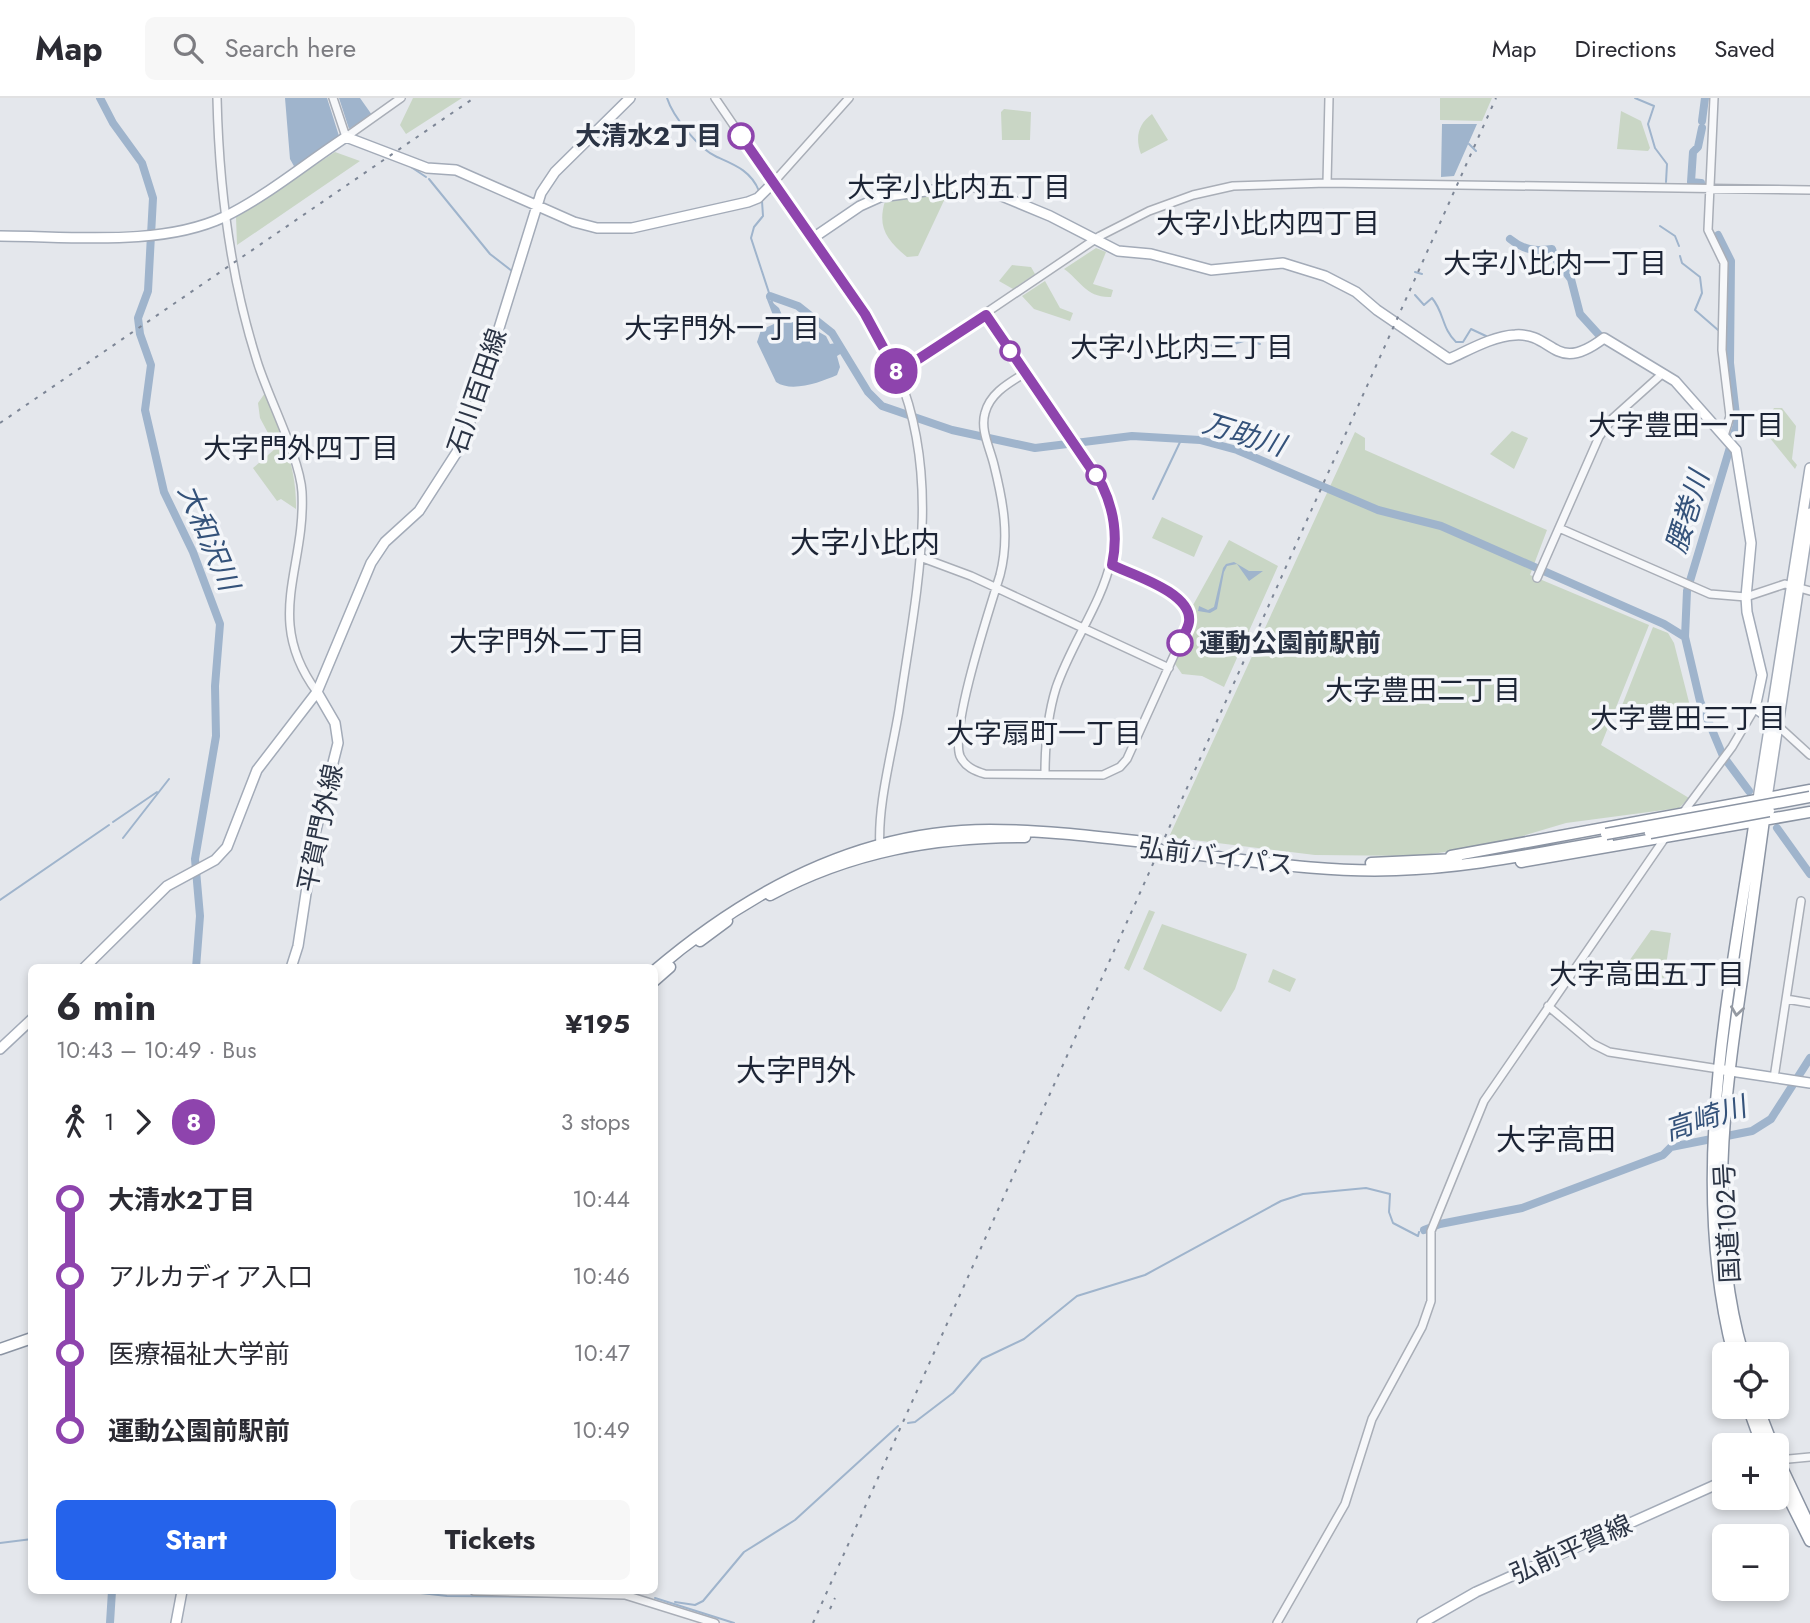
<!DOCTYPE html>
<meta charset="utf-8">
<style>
:root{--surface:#fff;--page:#f7f7f7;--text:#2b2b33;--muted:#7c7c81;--line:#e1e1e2;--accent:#2563eb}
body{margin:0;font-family:Jost,"Noto Sans JP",sans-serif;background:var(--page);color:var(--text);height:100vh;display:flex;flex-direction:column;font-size:26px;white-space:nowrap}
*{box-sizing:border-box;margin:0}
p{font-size:23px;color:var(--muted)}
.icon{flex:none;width:38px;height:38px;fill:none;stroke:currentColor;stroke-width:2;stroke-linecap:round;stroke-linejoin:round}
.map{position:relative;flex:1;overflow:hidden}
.details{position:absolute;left:28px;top:866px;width:630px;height:630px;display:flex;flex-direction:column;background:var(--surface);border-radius:10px;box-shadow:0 4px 10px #0003}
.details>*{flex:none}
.badge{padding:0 14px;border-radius:23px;font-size:24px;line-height:46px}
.controls{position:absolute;left:1712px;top:1244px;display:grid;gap:14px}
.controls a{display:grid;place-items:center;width:77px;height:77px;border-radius:10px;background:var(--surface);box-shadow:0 4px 10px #0003;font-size:35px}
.map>.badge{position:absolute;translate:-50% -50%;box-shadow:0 0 0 4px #fff}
.legs{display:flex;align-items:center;gap:10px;height:77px;padding:0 28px;font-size:23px}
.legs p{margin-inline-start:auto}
.head{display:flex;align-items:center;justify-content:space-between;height:119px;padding:0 28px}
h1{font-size:38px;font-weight:700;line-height:52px}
.action{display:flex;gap:14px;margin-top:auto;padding:14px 28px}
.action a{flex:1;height:80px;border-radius:10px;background:var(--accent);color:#fff;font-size:28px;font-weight:700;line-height:80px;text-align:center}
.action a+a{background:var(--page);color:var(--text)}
ul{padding:0 28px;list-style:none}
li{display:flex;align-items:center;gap:24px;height:77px;font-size:26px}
li i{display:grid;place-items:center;width:10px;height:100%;margin:0 9px;background:currentColor}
li i::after{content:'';width:18px;height:18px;margin:-9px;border:5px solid;border-radius:50%;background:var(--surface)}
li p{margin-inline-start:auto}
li:first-child i{background:linear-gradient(#0000 50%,currentColor 0)}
li:last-child i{background:linear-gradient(currentColor 50%,#0000 0)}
header{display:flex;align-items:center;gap:42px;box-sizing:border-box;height:98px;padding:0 35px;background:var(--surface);border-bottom:2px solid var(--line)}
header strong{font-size:33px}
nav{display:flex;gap:38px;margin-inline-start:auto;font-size:24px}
.search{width:490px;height:63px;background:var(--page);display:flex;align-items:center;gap:18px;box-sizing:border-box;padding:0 24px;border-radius:10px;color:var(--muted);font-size:26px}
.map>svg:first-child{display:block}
</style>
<header>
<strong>Map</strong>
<div class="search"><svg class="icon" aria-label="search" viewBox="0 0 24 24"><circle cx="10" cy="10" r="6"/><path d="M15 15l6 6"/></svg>Search here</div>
<nav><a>Map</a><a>Directions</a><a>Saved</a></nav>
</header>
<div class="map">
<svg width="1810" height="1525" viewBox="0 0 1810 1525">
<rect width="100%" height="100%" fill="#e4e7ec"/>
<!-- green -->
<path fill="#c9d6c5" d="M413,0h49l-56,36 -6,-9z
M1440,0h52l-10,23 -42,-1z
M1004,11l27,3 -1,28h-28l-1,-28z
M1621,13l20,10 9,27 -2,3 -31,-2z
M1152,16l16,26 -27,14c-6,-16 -3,-30 11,-40z
M335,54l25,9 -123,84 -1,-28z
M948,94l-30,64 -11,1c-20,-17 -30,-29 -22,-56z
M1096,150l10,4 -13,32 20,6 -2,7c-25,1 -31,-17 -47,-28z
M1012,167l19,2 4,7 -22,15 -14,-8z
M1045,183l15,27 13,5 -3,8 -36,-12 -12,-13z
M265,295c16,41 32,72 31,116l-15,-10 -4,2 -24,-33 23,-20 -16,-30 -2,-15z
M1774,310h8l14,18 -4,33 5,6 -2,4 -34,-42z
M1512,333l16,7 -14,31 -24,-15z
M1355,334l10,6v12l182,80 -17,45 119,50 -48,120 88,53 -10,10 -113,15 -74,22 -74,11 -103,-1 -146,-18z
M1162,419l41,19 -9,21 -42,-19z
M1229,442l49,26 -54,121 -22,-11 -20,-2 -7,-10 18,-43 -1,-14z
M1653,529l15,6 6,10 19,75 -3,3 -23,-13h-46z
M1149,812l6,2 -26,59 -5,-3z
M1162,826l85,30 -12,35 -14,23 -78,-43z
M1651,832l20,3 -7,45 -42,-7z
M1273,871l23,10 -6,13 -22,-10z"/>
<!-- water -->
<path fill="#9fb4cc" d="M285,0h42l12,38 -44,32 -5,-9z
M339,0h21l12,17 -23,14z
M1442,26h35l-23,52 -13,1z
M766,199l13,11 5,12 8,-3 34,19 4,8 6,-1 6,10 -5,3 3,11 -3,8c-16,7 -45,18 -61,7l-19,-40 4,-12 15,-7z
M1234,464l15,9h14l-14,10 -12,-17 -10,2 -3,6 -7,37 -7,4 -12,-2 1,-5 9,4 6,-3 9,-39 3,-4z"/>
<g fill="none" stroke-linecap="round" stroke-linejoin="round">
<!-- stream -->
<path stroke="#9fb4cc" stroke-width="2" d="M667,0c6,19 32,51 50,59 18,8 34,14 42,34
M1635,0l19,8 -6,18 7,24 12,16 -1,18
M1469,46l7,7
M411,69l15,10
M429,81l61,75 22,17
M762,103l1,15 -9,11 -3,11 22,67
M1660,128l15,10 4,10
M1680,158l2,7 18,14 2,16 -7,17 23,20
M1415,174l7,2
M1415,197l9,10 8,-7c12,14 10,31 24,44h7l8,-13 15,7
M1724,233l6,1
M1203,245l17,5 27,-8 13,4
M1153,401l28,-59
M113,724l44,-30
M123,740l46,-59
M0,802l109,-75
M908,1325l7,-1 38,-29 29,-34 42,-20 53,-43 68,-21 136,-74 22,-7 63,-6 24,6 -1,18 4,11 25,13 1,-4
M0,1445l32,-4
M412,1494l35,4 121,1
M655,1500l79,25
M675,1504l20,3 8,-4 41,-49 51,-32 103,-94"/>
<!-- river -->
<path stroke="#9fb4cc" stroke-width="8" d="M100,0l13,25 29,40 11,35 -5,93 -10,27 2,16 11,31 -6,45 19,82 29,60 27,72 -5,62 1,50 -21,123 5,57 -4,52
M1702,23l3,-23
M1701,85l-10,-1 2,-30 5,-5 4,-19
M1718,137l13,26 -1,102 7,61 -50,167 -2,46 15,64 23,55 26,35
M1510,141c15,12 25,12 42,10l3,9 16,21 9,35 20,22
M770,198l28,10 34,27 36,59 14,14 70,24 83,18 97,-12 68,4 37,10 141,60 63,16 223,98 21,13
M1777,730l33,46
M1424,1132l16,-6 82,-16 141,-53 8,-8 81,-16 19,-12 39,-61
M110,1525l2,-32"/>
<defs>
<path id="minor" d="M217,0c2,89 13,178 40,263 11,36 43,97 45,131 4,77 -39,127 15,200
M333,0l13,39 55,-39
M715,0l58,85 76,-85
M1714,0l-6,132 16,33 -2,87 8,66 -6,20
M1327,85l2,-85
M813,140c30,44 64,87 85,136 45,109 17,224 1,336 -7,43 -22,96 -19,138
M986,217l116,170c37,77 -22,133 -46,203 -9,29 -11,56 -11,86
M897,275l203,-137 49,-25 44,-16 40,-9 94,-3 483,7
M1025,275c-16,10 -35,20 -40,40 -5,17 5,35 9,52 9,36 16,72 6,110 -10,33 -50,153 -40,181 5,11 15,15 25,18l118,1 17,-8 7,-8 63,-139c-6,-32 -52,-42 -78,-55
M1559,430l151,66 36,3 39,-13 25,7
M920,459l51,19 198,92
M1537,480l62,-141 14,-19 49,-44
M1776,626l34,31
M1682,716l50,-67 23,-39
M1786,901l24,4
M1548,908l45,38 16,8 110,17
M1774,980l27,-177
M1778,1362l32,-3
M474,1493l151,4 90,28
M1277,1525l68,-119 27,-85 50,-92 9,-26v-70l53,-130 183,-266"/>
<path id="major" d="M0,138c69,0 160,11 224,-19 43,-21 82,-54 122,-80l81,31 29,2 118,52 23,6h35l116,-26 10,-4 15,-15 40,55 47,-32 20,-9 84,-11 16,1 70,29 68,35 33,3 60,16 72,-7 42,13 31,16 21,18 72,49c20,-9 44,-23 66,-24 39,-3 39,41 89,3l71,43 61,69 15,93 -5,54 1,15 15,63 -7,33 16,11
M1767,700l43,-285
M1758,701l52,-331
M84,870l83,-82 48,-26 12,-13 30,-77 60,-78 54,-129 14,-21 34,-31 45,-70 77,-248 14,-21 75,-74
M291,870l7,-22 17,-112 23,-91 -3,-20 -18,-31
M0,951l32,-30
M1724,972l86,13
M176,1525l6,-32
M1422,1525l54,-31 248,-111"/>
<path id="highway" d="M1166,753c76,8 153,22 230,19 71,-2 141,-17 212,-29
M1451,758l359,-66
M1521,764l289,-50
M1371,765l86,-4
M770,797c82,-44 164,-58 255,-58
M700,843l27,-20
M654,873c95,-81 208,-141 336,-141 55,0 110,7 164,13
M654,883l16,-14
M0,1251l32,-11
M1733,1256c-47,-183 -1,-371 25,-555
M1743,1256c-36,-125 -19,-254 0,-381 8,-58 16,-117 24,-175
M1748,1309l14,39
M1758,1309l15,39
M1776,1357l34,72
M1776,1375l34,68"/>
</defs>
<!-- minor casing -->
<use href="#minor" stroke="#a9aeb7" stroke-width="10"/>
<!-- major casing -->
<use href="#major" stroke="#a3abb8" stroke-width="12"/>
<!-- highway casing -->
<use href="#highway" stroke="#8b94a3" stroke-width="13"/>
<!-- minor -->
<use href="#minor" stroke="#f7f8fa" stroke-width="7"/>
<!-- major -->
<use href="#major" stroke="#fff" stroke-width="9"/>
<!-- highway -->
<use href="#highway" stroke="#fff" stroke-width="10"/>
<!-- rail -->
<path stroke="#7d8696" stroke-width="2" stroke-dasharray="3.5 7" stroke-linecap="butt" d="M0,325l474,-325
M830,1511l5,-11
M813,1525l683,-1525"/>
<defs>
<path id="highway-bridge" d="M1650,735l119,-22
M1606,736l204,-37
M1151,751l15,2"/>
</defs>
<!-- highway-bridge casing -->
<use href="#highway-bridge" stroke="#8b94a3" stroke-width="13" stroke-linecap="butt"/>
<!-- highway-bridge -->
<use href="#highway-bridge" stroke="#fff" stroke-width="10"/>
</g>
<!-- one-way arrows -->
<defs><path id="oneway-chevron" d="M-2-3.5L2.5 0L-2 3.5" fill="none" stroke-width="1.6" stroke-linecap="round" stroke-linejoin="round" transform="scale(1.75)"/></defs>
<use stroke="#959aa2" href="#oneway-chevron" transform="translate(1737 913) rotate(98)"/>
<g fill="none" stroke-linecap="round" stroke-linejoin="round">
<defs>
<path id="line-1" d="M741,38l124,178 32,59 89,-58 116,170c13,27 16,52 10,80 21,10 81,28 77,57 -1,7 -6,14 -9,21"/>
</defs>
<!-- line-1 casing -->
<use href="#line-1" stroke="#fff" stroke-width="16"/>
<!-- line-1 -->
<use href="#line-1" stroke="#8e44ad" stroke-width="10"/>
</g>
<!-- markers -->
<g fill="#fff" stroke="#8e44ad" stroke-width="3.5">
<circle cx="741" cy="38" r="12"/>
<circle cx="1010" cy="253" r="9"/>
<circle cx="1096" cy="377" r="9"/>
<circle cx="1180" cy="545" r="12"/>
</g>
<g text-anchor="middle" stroke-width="7" stroke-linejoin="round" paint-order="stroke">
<!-- stop labels -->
<g font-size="26" font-weight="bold" fill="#2b3445" stroke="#f4f6f9" text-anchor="end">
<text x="722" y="47">大清水2丁目</text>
<text x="1199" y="554" text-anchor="start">運動公園前駅前</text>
</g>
<!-- street labels -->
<g font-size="26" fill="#2b3445" stroke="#f4f6f9">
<text transform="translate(477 293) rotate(-71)" y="9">石川百田線</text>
<text transform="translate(320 730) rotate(-78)" y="9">平賀門外線</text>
<text transform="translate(1216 758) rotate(7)" y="9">弘前バイパス</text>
<text transform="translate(1727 1125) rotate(-93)" y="9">国道102号</text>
<text transform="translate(1571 1451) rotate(-24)" y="9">弘前平賀線</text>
</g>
<!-- neighbourhood labels -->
<g font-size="28" fill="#1d2536" stroke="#f4f6f9">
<text x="959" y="99">大字小比内五丁目</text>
<text x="1268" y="135">大字小比内四丁目</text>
<text x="1555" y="175">大字小比内一丁目</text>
<text x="722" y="240">大字門外一丁目</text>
<text x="1182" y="259">大字小比内三丁目</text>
<text x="1686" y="337">大字豊田一丁目</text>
<text x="301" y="360">大字門外四丁目</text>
<text x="547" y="553">大字門外二丁目</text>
<text x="1423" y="602">大字豊田二丁目</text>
<text x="1688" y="630">大字豊田三丁目</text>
<text x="1044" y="645">大字扇町一丁目</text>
<text x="1647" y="886">大字高田五丁目</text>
</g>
<!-- water labels -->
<g font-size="28" font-style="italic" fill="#34527a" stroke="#f4f6f9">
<text transform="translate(1244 336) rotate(17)" y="10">万助川</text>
<text transform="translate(1687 414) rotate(-73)" y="10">腰巻川</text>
<text transform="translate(209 439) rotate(67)" y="10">大和沢川</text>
<text transform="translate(1705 1020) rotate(-18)" y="10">高崎川</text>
</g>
<!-- quarter labels -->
<g font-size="30" fill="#1d2536" stroke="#f4f6f9">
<text x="865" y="455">大字小比内</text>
<text x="796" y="983">大字門外</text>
<text x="1556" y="1052">大字高田</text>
</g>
</g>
</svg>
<div class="controls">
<a><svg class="icon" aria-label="locate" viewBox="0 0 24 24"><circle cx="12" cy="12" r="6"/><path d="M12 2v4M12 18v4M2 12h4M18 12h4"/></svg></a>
<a>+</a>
<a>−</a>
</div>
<b class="badge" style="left:896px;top:273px;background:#8e44ad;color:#fff">8</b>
<section class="details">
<div class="head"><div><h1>6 min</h1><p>10:43 – 10:49 · Bus</p></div><b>¥195</b></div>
<div class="legs"><svg class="icon" aria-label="walk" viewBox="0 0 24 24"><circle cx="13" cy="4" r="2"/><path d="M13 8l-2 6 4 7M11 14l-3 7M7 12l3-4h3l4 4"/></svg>1<svg class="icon" aria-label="forward" viewBox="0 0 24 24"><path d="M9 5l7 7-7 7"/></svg><b class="badge" style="background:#8e44ad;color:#fff">8</b><p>3 stops</p></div>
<ul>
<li><i style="color:#8e44ad"></i><b>大清水2丁目</b><p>10:44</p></li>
<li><i style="color:#8e44ad"></i><span>アルカディア入口</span><p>10:46</p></li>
<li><i style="color:#8e44ad"></i><span>医療福祉大学前</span><p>10:47</p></li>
<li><i style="color:#8e44ad"></i><b>運動公園前駅前</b><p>10:49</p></li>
</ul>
<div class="action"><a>Start</a><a>Tickets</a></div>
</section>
</div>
